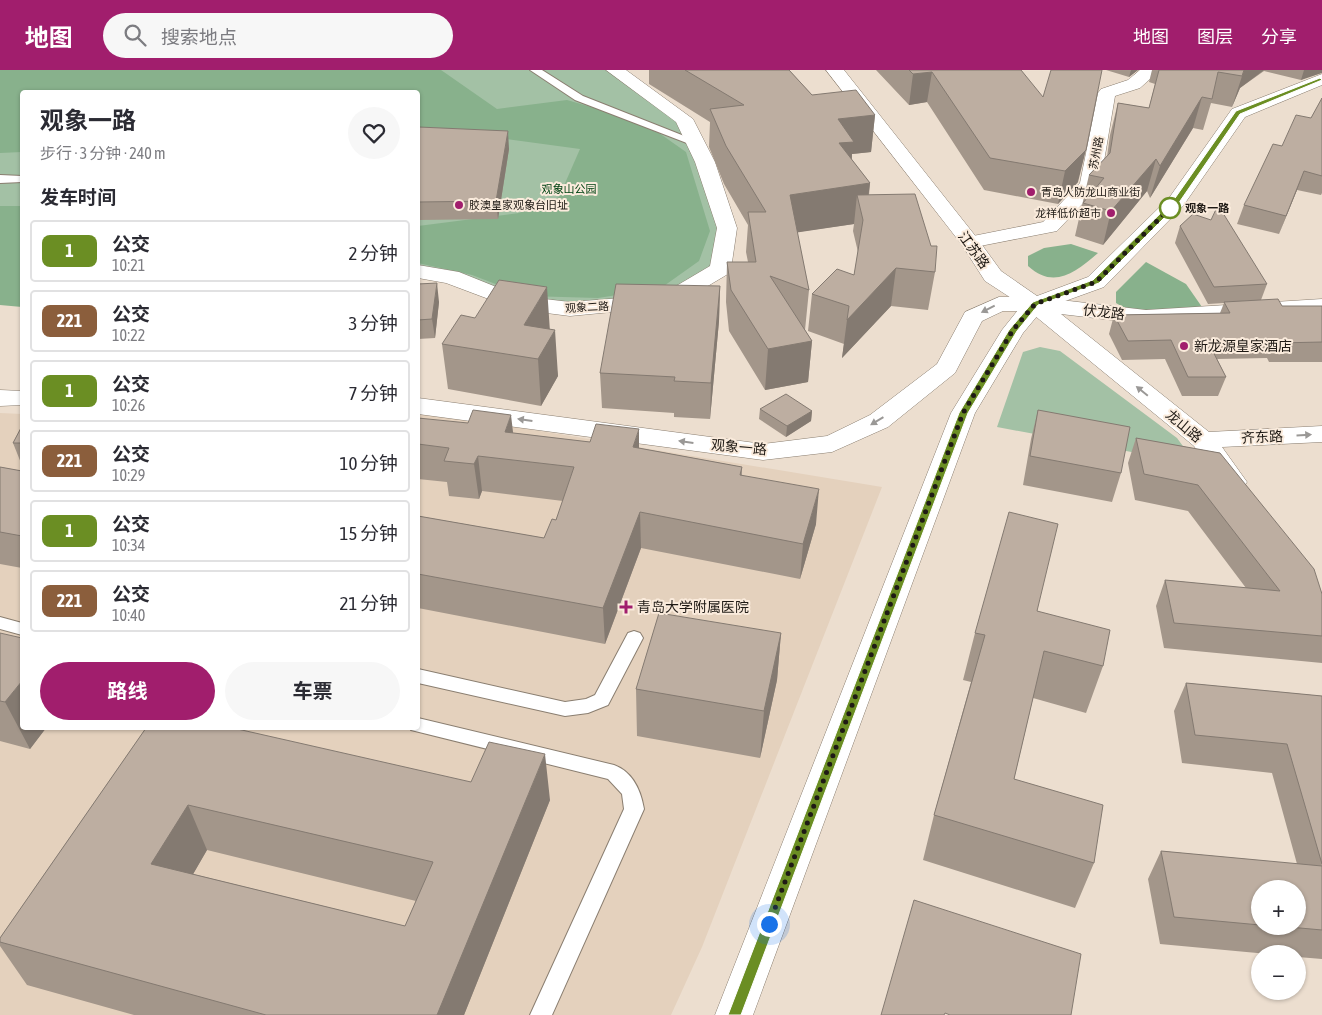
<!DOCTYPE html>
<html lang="zh">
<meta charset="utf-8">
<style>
:root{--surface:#fff;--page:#f7f7f7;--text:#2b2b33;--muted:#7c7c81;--line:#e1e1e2;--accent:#a11e6d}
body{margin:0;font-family:"Asap Condensed","Noto Sans SC",sans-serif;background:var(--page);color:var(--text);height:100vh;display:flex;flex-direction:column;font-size:19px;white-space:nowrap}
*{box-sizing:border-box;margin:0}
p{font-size:16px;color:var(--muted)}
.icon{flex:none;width:28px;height:28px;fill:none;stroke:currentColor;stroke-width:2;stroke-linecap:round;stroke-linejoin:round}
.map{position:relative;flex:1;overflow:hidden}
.drawer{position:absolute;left:20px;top:20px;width:400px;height:640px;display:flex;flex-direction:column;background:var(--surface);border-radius:5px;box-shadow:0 1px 4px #0004}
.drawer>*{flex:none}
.badge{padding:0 10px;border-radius:8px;font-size:18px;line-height:32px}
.controls{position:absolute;left:1251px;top:810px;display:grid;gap:10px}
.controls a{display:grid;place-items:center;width:55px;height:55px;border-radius:50%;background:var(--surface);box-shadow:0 1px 4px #0004;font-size:25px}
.you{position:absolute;width:25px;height:25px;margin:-12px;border:4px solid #fff;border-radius:50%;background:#1a73e8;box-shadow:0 0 0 8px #1a73e833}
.map>.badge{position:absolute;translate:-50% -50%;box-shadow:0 0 0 2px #fff}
h2{padding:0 20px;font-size:19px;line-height:45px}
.round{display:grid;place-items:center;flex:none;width:52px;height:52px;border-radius:26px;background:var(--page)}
.overview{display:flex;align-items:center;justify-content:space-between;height:85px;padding:0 20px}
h1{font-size:24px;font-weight:700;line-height:38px}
.cta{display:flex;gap:10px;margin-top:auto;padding:10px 20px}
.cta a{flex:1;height:58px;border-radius:30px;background:var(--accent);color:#fff;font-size:20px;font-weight:700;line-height:58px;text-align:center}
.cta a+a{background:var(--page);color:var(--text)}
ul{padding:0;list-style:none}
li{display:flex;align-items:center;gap:15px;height:62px;margin:0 10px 8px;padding:0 10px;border:2px solid var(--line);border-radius:5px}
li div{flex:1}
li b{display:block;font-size:19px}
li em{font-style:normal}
li .badge{min-width:55px;font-weight:700;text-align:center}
header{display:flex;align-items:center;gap:30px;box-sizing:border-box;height:70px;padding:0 25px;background:var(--accent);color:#fff}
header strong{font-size:24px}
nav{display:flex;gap:28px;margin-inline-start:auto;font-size:18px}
.search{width:350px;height:45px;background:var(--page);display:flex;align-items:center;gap:12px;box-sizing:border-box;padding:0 18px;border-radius:28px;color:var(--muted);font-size:19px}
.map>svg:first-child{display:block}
</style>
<header>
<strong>地图</strong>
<div class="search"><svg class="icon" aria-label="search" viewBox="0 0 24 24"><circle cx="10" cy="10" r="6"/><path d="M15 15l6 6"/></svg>搜索地点</div>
<nav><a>地图</a><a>图层</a><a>分享</a></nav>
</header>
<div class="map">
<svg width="1322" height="945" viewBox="0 0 1322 945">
<rect width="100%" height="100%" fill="#ecdecf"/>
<!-- built -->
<path fill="#e4d1bd" d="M418,341l464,76 -180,460 -31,68h-671v-602l22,1v314h396z"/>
<!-- green -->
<path fill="#a3c1a5" d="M0,0h615l69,49 43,109 -7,41 -54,32 -96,8 -119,-32 -33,-5v-180h-396v214l-22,-2z
M1040,277l20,4 117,87 19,26 -199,-37 26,-75z"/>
<!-- forest -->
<path fill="#88b18c" d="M0,0h441l56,39 70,-9 41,12 51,21 27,19 24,79 -11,30 -38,27 -63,10 -71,-2 -55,-21 -54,-12v-37l101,-13 40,-16 21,-48 -125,-17 -37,3v-43h-396v60l-22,1z
M0,136h22v101l-22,-2z
M1071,174l27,9c-22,19 -44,37 -70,13v-10l16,-8z
M1146,192l40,22 16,23c-27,2 -63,12 -86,-4v-11z"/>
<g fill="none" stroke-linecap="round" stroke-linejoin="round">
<defs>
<path id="lane" d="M530,0h12l41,26 119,47 -2,2h-8l-117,-45z
M0,105l22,1v6l-22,1z
M0,547l22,6v12l-22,-6z
M634,561l6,2 3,5 -35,67 -20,8 -23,3 -147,-33v-14l147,33 21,-3 9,-4 33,-62z
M418,648l196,47c19,7 27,26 30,44l-92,206h-22l94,-206 -2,-15 -14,-15 -197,-49 -1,-2h8z"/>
<path id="street" d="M606,0h20l67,49 22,43 22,66 -6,41 -3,5 -54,32 -104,10 -55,-7 -69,-26 -28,-5v-13l41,7 60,24 51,6 91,-7 49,-29 7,-38 -22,-66 -19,-40z
M1140,0h20l-20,18 -25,8 -15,89 -43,46 -87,17 -7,-2 -4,-4 4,-4 80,-16 37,-39 18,-90 3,-4 27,-9z
M999,227h36l111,13 176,-11v14l-176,11 -85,-10 148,118 113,-6v16l-100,5 25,35 -4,6 -9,3 -9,-3 -31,-42 -165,-135h-26l-21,10 -27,52 -67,54 -56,25 -69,8 -345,-46v-16l345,46 64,-8 43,-21 67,-51 28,-52z
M0,320l22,1v14l-22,1z"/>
<path id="secondary" d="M826,0h18l133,168 24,33 36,25 51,-19 81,-79 63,-89 90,-35v11l-77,32 -62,89 -79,81 -61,22 -20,24 -48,80 -222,602h-38l236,-602 51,-83 20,-25 -37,-24 -23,-36z"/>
</defs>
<!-- lane casing -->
<use href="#lane" stroke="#8a7e70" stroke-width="2"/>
<!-- street casing -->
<use href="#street" stroke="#8a7e70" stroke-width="1"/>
<!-- secondary casing -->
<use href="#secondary" stroke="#8a7e70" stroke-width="1"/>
<!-- lane -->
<use href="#lane" fill="#fff" fill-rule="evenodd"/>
<!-- street -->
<use href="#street" fill="#fff" fill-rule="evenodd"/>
<!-- secondary -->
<use href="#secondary" fill="#fff" fill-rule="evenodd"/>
</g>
<!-- wall -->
<path fill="#a3968a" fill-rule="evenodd" d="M649,0h140l23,25 63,20 -4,37 -19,2v6l18,23 -1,12 66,77 -7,38 -37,-4 -49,52 2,-14 -36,-13 4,-37 42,-19 4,-23 -5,-21 1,-7 -57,8 12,58 -4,40 7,11 -4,41 -43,8 -36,-59 -3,-29 1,-40h21l-2,-10 2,-27 -24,-41 -15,-37 1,-25 -61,-38z
M876,0h145l57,112 -20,22 -74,-14 -57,-88 -18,3z
M1106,0h32l-9,7z
M1152,0h170l-21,10 -37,-9 -24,17 -8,19 -21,-4 -8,27 -10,-2 -43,70 -3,-7 -44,54 -28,-9 14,-61 18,-18 3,-22 8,-32 31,5 6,-24 -6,-2z
M1322,28v95l-1,2 -24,-5 -18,44 -42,-10 7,-19 38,-59 29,-28z
M418,63l91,16 -11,70 -80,1z
M1180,156l87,58 -6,16 21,6h40v56h-53l-2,-4 -50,1 9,18 -8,19h-36l-17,-37 -43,1 -13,-26 5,-19 106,-2 4,-10 -16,1 -33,-61z
M418,214l21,18 -4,36 -17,1z
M720,216l-1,35 -9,98 -36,-2v-4l-72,-5 -2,-35z
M550,259l8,47 -17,30 -93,-17 -6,-45z
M760,339l52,2 -1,10 -25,16 -27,-18z
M1038,340l83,63 -9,29 -89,-17 8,-46z
M418,348l95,15 126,15 103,19v8l74,49 -16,55 -159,-31 -36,96 -187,-36v-92l126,22 12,-18 7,-19 -81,-10 -3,8 -30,-3 -2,-14 -29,-3z
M22,356v37h-1l-8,-20z
M1136,368l84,15 102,141v69l-158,-15 -8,-42 9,-26 81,8 -58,-77 -53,-11 -7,-37z
M0,397l22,4v97l-22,-4z
M1037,541l66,55 -17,47 -53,-15 -19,81 80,84 -19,45 -152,-48 11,-45 37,-133 -8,-2 12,-47z
M0,563l22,95h24l-16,21 -30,-8z
M781,563l-4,47 -17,78 -123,-22 -1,-47z
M1186,613l136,13v263l-24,-2v-3h-30l-108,-10 -12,-65 13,-28 136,13 -25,-91 -90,-10 -8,-52zM1260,819l38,37h-38z
M146,658l404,72 -86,215h-330l-107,-30 -27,-39v-8zM207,780l209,51 -11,25 -212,-52z"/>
<!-- shaded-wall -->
<path fill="#847a71" d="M1131,0h7l-9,7z
M1244,0h20l-24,18 -8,19z
M1304,0h18v3l-21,7z
M932,2l-5,30 -18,3 4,-31z
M1202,27l-9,31 -43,70 10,-32z
M875,45l-4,37 -19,2 -2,26 -15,1 3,-62z
M508,61l1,18 -11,70 -2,-18z
M1086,80l-8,32 -20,22 7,-33z
M1156,89l-9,32 -44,54 8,-34z
M1304,101l-7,19 -18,44 7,-18z
M870,113l-5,39 -8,-27 -3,29 -67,10 3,-39z
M896,198l-5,38 -49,52 5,-38z
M437,213l2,19 -4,36 -3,-19z
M720,216l-1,35 -9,98 1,-36z
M547,217l3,45 -26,-7z
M555,260l3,46 -17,30 -3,-47z
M812,271l-4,41 -43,8 3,-41z
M812,341l-1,10 -25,16 1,-11z
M511,345l4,34 -10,-17z
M639,359v35l-6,-17z
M478,386l4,35 -3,8 -5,-35z
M819,419l-3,35 -16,55 3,-35z
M640,442l1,36 -36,96 -2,-36z
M781,563l-4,47 -17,78 4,-47z
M22,611v47h24l-16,21 -25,-47z
M545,684l5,46 -86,215h-27z
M188,735l19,45 -34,59 -22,-45z"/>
<!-- building -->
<path fill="#bdaea1" stroke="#847a71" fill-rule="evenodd" d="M685,0h104l23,25 44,-5 19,25 -37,4 16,23 -15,1 31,40 -80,12 19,95 -39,-14 42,65 -44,8 -37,-59 -4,-28h29l-8,-50h18l-40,-66 -16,-37 34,-4z
M909,0h112l22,27 8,-27h51l-16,80 -21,21 -75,-13 -58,-86 -19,2z
M1159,0h85l-2,6 -24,-4 -6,27 -10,-2 -42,69 -4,-7 -45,52 -28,-8 21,-25 -15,-3 21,-22 8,-50 31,5z
M1322,28v78l-18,-5 -18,45 -42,-11 29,-61 9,2 14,-31 15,3z
M419,57l89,4 -12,70 -78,1v-69z
M915,124l16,52h6l-2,26 -39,-4 -49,52 2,-14 -37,-12 25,-25 17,6 9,-55 -6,-25z
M1218,135l49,79 -53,3 -34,-61 13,-12 18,6z
M499,210l48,7 -23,38 31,5 -17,29 -96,-15 19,-29 14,3z
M437,213l-5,36 -14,1v-36z
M616,214l104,2 -9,97 -37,-2 1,-4 -75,-4z
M1278,229l4,7h40v36l-45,1 -2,-4 -68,1 19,37h-38l-17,-37 -43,1 -14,-26 116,-2 -6,-11z
M786,324l26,17 -25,15 -27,-17z
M473,340l38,5 -6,17 85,10 6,-18 43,5 -6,18 109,20 -2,8 79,14 -16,55 -163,-32 -37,96 -185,-34v-58l126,22 8,-19 4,1 18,-53 -96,-11 -4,8 -30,-3 5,-13 -31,-4v-26l50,5z
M1038,340l92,17 -9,46 -91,-17z
M22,356v17h-9z
M1136,368l84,15 94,116 8,25v42l-148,-13 -9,-43 115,11 -82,-106 -54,-11z
M0,397l22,4v65l-22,-4z
M1009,442l49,12 -21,87 73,19 -7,36 -59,-15 -30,128 89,26 -9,58 -160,-48 51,-180 -10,-2z
M659,543l122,20 -17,78 -128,-22z
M0,563l22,5v43l-17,21 -5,-1z
M1186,613l136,13v168l-35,-120 -92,-9z
M146,658h87l238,54 18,-40 56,12 -108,261h-171l-266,-73v-4zM188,735l245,57 -28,64 -254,-62z
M1161,781l161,15v64l-44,-4h20v-37h-38v36l-86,-8z
M914,830l167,54 -10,61h-121l-5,-2 -1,2h-63z"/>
<!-- one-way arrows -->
<defs><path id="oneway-solid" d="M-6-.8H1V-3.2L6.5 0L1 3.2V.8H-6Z" transform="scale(1.25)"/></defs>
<g fill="#9a9896">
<use href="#oneway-solid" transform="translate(988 239) rotate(153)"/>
<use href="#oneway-solid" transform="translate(1142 321) rotate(-141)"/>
<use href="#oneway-solid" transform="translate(525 350) rotate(-172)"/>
<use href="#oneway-solid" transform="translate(877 351) rotate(149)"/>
<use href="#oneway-solid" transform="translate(1304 365) rotate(-3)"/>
<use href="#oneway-solid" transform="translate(686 372) rotate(-172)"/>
</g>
<!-- line -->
<path fill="#6b8e23" stroke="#fff" d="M1320,8l2,2 -82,34 -62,90 -79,79 -61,22 -21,26 -49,82 -227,602h-13l231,-602 50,-83 24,-28 60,-22 80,-79 63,-90z"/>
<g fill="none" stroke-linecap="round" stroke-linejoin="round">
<!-- walk -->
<path stroke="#1f1a15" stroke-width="5" stroke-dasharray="0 9" d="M769,854l194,-511 50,-83 22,-26 61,-22 74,-74"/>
</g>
<!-- markers -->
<g fill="#a11e6d" stroke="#faebdc" stroke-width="2">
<circle cx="1031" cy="122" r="5"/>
<circle cx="459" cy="135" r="5"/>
<circle cx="1111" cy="143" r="5"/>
<circle cx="1184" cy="276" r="5"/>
<path d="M623.5 529.5h5v5h5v5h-5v5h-5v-5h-5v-5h5z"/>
</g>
<circle fill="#fff" stroke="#6b8e23" stroke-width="2.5" cx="1170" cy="138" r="10"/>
<g text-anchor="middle" stroke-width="4" stroke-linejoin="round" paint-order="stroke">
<!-- far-street labels -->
<g font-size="11" fill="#1f1a15" stroke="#faebdc">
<text transform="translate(1096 83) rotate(-79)" y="4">苏州路</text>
<text transform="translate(587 237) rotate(-3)" y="4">观象二路</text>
</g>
<!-- far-park labels -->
<g font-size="11" fill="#004313" stroke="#faebdc">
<text x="569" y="123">观象山公园</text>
</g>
<!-- far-poi labels -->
<g font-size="11" fill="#1f1a15" stroke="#faebdc" text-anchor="start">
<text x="1041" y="126">青岛人防龙山商业街</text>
<text x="469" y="139">胶澳皇家观象台旧址</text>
<text x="1101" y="147" text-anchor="end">龙祥低价超市</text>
</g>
<!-- far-stop labels -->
<g font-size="11" font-weight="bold" fill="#1f1a15" stroke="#faebdc" text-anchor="start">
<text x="1185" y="142">观象一路</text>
</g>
<!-- street labels -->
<g font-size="14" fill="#1f1a15" stroke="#faebdc">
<text transform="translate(974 180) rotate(54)" y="5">江苏路</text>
<text transform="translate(1104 242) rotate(7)" y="5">伏龙路</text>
<text transform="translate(1184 356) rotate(40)" y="5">龙山路</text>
<text transform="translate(1262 367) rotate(-3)" y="5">齐东路</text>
<text transform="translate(739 377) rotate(5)" y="5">观象一路</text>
</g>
<!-- poi labels -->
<g font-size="14" fill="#1f1a15" stroke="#faebdc" text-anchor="start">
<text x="1194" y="281">新龙源皇家酒店</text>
<text x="637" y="542">青岛大学附属医院</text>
</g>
</g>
</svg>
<div class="controls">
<a>+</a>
<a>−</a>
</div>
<div class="you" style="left:769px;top:854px"></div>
<section class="drawer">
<div class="overview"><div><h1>观象一路</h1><p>步行 · 3 分钟 · 240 m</p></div><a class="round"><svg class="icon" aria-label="heart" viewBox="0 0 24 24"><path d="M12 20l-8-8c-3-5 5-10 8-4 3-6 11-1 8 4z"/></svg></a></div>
<h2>发车时间</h2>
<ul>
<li><span class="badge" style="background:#6b8e23;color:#fff">1</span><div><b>公交</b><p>10:21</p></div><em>2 分钟</em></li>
<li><span class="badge" style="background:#8b5e3c;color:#fff">221</span><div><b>公交</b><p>10:22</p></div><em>3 分钟</em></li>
<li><span class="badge" style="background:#6b8e23;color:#fff">1</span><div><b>公交</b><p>10:26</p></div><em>7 分钟</em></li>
<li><span class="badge" style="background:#8b5e3c;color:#fff">221</span><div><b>公交</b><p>10:29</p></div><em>10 分钟</em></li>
<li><span class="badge" style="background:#6b8e23;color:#fff">1</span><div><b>公交</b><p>10:34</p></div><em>15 分钟</em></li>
<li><span class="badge" style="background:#8b5e3c;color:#fff">221</span><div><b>公交</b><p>10:40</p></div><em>21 分钟</em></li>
</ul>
<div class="cta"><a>路线</a><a>车票</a></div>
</section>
</div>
